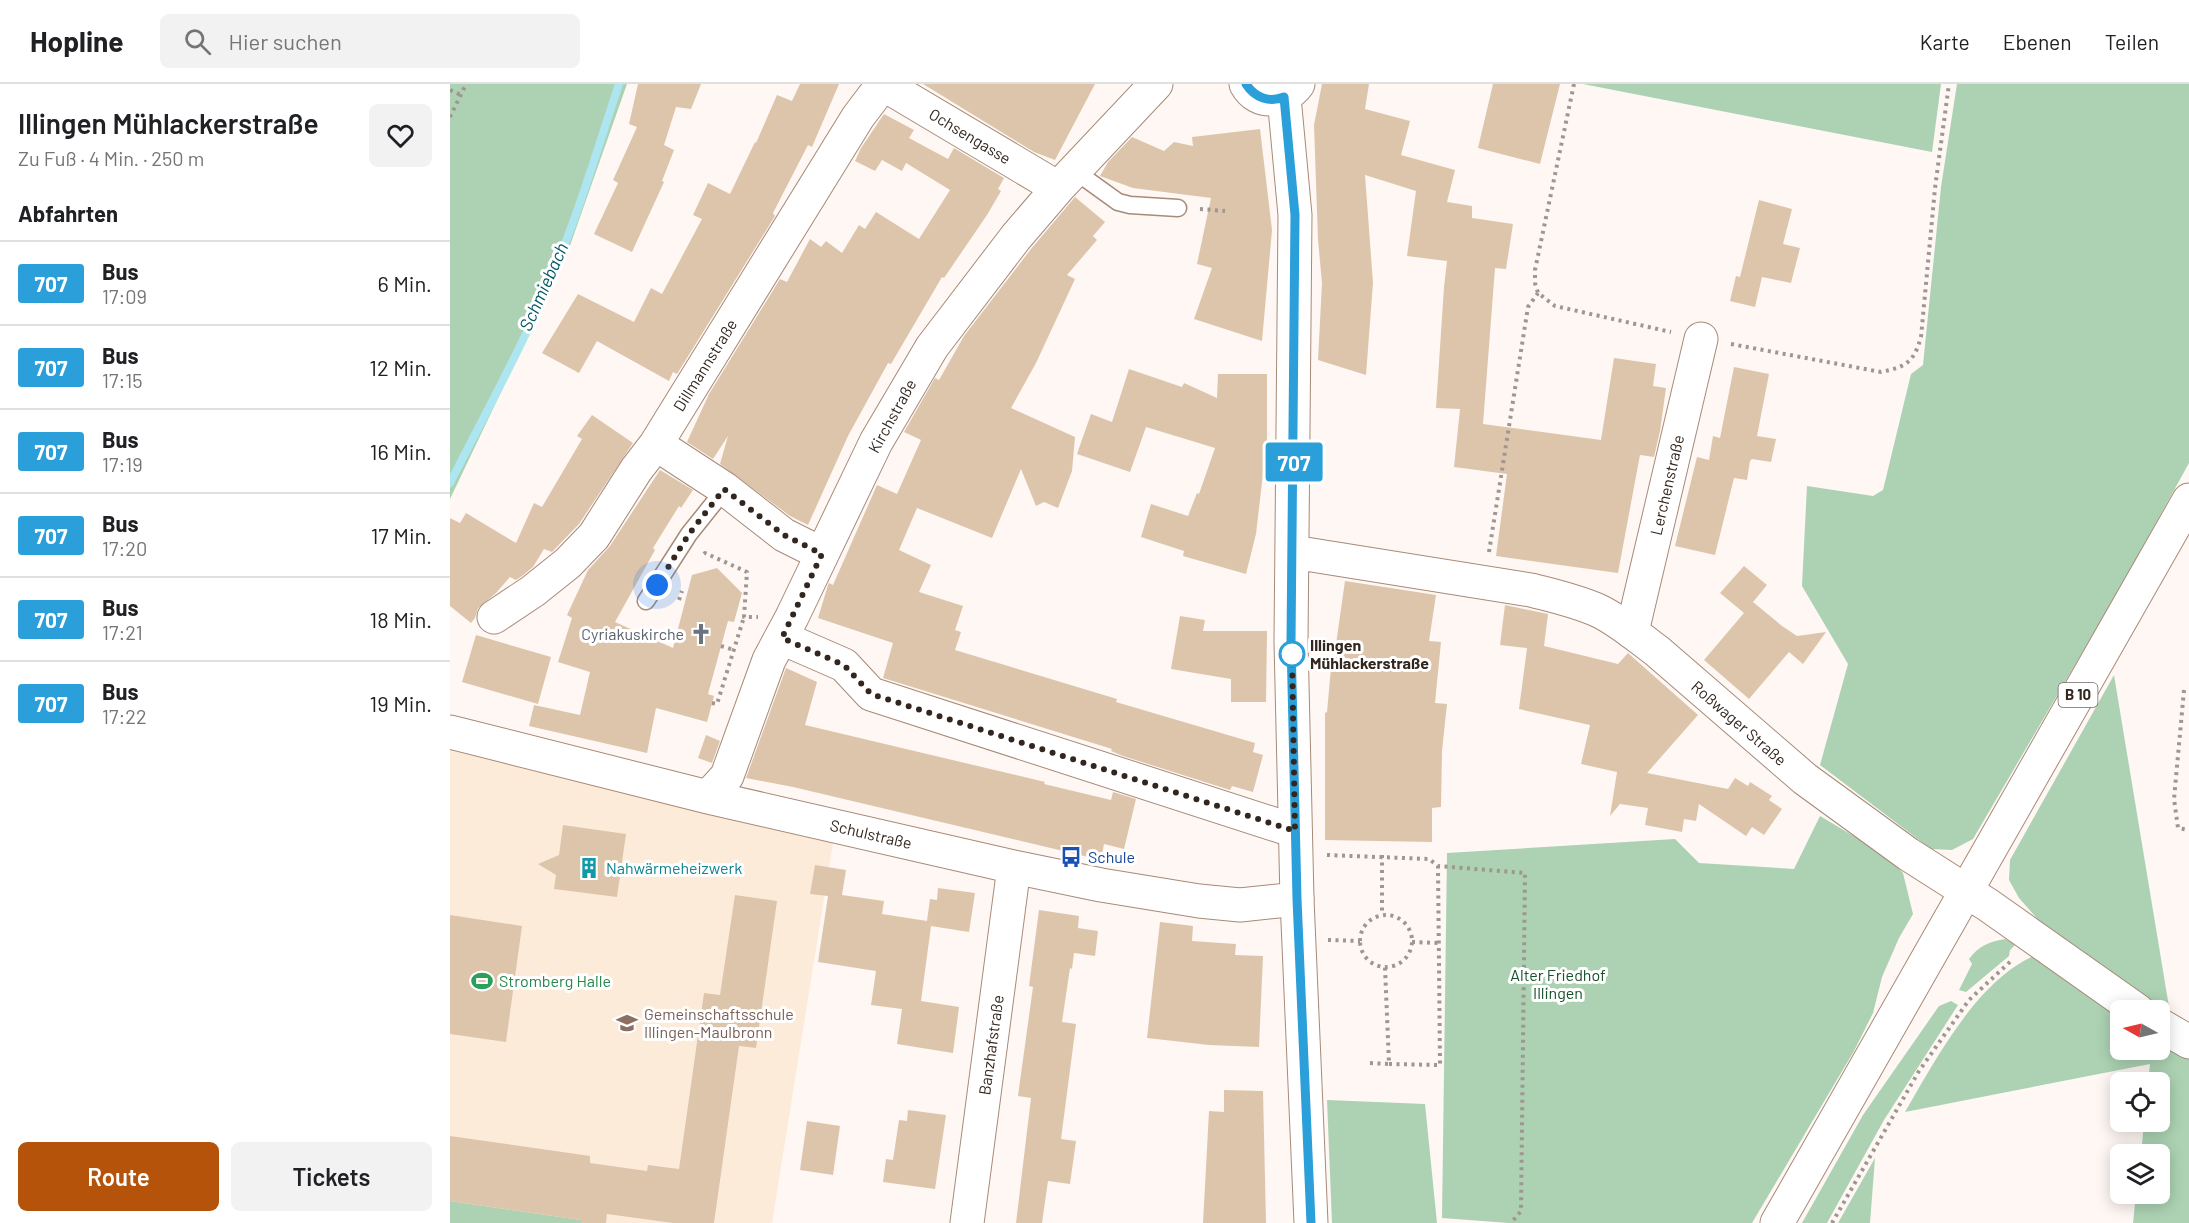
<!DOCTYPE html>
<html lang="de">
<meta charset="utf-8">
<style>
:root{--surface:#fff;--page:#f2f2f2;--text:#202124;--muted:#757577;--line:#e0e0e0;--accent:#b45309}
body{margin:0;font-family:Barlow,sans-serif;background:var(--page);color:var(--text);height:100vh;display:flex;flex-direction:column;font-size:22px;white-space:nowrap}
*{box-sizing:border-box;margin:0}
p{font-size:20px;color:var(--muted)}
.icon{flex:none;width:33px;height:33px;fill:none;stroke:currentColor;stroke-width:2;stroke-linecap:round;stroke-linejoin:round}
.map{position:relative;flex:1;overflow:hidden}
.details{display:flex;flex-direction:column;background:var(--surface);width:450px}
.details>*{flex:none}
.badge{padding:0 12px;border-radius:4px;font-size:21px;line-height:39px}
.needle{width:39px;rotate:278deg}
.fabs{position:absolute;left:1660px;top:916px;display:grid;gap:12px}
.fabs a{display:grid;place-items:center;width:60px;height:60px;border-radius:9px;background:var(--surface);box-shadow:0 3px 15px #0003;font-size:30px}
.you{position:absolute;width:30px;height:30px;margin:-15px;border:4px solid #fff;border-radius:50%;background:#1a73e8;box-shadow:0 0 0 9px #1a73e833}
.map>.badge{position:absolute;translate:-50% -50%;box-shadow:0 0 0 3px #fff}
h2{padding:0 18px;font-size:22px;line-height:54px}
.round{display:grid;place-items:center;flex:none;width:63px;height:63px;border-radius:9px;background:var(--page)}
.head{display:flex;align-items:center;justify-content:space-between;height:102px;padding:0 18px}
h1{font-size:28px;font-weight:600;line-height:45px}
.cta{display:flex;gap:12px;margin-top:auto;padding:12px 18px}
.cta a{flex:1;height:69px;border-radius:9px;background:var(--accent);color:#fff;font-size:24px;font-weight:600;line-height:69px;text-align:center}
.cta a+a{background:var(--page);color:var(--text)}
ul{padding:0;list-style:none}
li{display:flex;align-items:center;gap:18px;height:84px;padding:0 18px;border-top:2px solid var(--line)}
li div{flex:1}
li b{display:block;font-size:22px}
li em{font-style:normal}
li .badge{min-width:66px;font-weight:700;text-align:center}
header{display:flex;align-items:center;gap:36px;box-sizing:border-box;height:84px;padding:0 30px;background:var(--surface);border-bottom:2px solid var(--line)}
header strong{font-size:28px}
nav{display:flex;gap:33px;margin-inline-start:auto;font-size:21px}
.search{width:420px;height:54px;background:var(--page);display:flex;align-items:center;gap:15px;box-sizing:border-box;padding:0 21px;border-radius:9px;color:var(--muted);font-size:22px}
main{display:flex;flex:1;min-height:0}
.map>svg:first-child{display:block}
</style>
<header>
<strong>Hopline</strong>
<div class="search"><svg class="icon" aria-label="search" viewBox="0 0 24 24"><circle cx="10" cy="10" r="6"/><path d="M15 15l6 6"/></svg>Hier suchen</div>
<nav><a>Karte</a><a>Ebenen</a><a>Teilen</a></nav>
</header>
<main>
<section class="details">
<div class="head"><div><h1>Illingen Mühlackerstraße</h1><p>Zu Fuß · 4 Min. · 250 m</p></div><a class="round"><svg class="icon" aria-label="heart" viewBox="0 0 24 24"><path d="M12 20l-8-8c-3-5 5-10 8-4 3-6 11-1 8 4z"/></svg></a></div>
<h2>Abfahrten</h2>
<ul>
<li><span class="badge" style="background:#2b9fd9;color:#fff">707</span><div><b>Bus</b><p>17:09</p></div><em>6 Min.</em></li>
<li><span class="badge" style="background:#2b9fd9;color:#fff">707</span><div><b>Bus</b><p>17:15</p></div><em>12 Min.</em></li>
<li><span class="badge" style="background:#2b9fd9;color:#fff">707</span><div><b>Bus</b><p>17:19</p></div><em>16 Min.</em></li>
<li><span class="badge" style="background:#2b9fd9;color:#fff">707</span><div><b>Bus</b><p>17:20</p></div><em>17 Min.</em></li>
<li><span class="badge" style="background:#2b9fd9;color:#fff">707</span><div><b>Bus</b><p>17:21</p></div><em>18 Min.</em></li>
<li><span class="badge" style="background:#2b9fd9;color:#fff">707</span><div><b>Bus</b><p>17:22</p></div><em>19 Min.</em></li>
</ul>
<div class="cta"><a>Route</a><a>Tickets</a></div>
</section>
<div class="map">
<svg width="1739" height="1139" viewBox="0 0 1739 1139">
<rect width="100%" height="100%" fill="#fef7f3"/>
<!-- education -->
<path fill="#fdebda" d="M0,649l386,91 -64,399h-322z"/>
<!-- green -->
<path fill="#acd2b3" d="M0,0h177l-60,170 -117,245z
M1133,0h358l-9,68z
M1507,0h232v379l-69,125 -147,251 -21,11 -21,-1 -111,-84 28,-101 -46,-78 5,-100 66,10 10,-6 28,-116 12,-9 18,-178z
M1664,591l56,338 -122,-82 -29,-33 -10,-18 1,-20z
M1370,732l69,41 14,16 10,41 -14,24 -17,39 -9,36 -19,38 -102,172h-243l-67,-5 5,-365 228,-14 24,24 95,6z
M1555,855l11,5 -6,6 -1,6 -43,36 -7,-2 13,-26 -3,-5c10,-13 19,-17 36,-20z
M1586,871l85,56v39h39v-16l29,18v171h-56l3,-29h24v-39h-19l3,-33h16v-39h-12l2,-19 -245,48c31,-53 72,-132 131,-157z
M1501,917l7,4 -74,115 -57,103h-25l61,-108 76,-109z
M877,1016l98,4 12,119h-105z
M1425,1074l-5,65h-32z
M0,1117l131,19v3h-131z"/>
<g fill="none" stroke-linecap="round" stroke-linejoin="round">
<!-- stream -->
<path stroke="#ade6f1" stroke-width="8" d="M0,399c35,-69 73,-138 103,-209 26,-62 45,-127 66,-190"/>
</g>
<!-- building -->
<path fill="#ddc5ac" d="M188,0h63l-10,25 -15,-2 -12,38 10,5 -12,31 2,1 -32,70 -38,-18 24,-51 -5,-3 24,-53 -8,-3z
M350,0h39l-27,63 -4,-2 -35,68 2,3 -98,158 -4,-2 -4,9 -72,-40 -18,32 -37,-20 36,-59 56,28 17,-34 11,6 40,-75 -9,-4 15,-32 22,11 25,-52 1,1 21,-48 15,6z
M473,0h172l-40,76 -21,-8z
M872,0h47l-4,25 45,12 -9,34 54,15 -8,32 25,4v12l41,6 -7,45 -11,-1 -12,156 118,16 13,-82 42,6 -3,22 13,2 -6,43 -6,26 -14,-2 -22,118 -122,-17 11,-82 -53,-7 6,-58 -24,-1 8,-121 3,-26 -40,-5 9,-65 -51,-16 8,108 -7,92 -48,-15 4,-77 -4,-43 -4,-115z
M1043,0h67l-20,80 -62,-16z
M434,30l30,16 -5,8 39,21 6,-11 50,30 -6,11 3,2 -14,24 -43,63 -2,-1 -51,87 -3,-1 -40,73 -40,89 -18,-9 -70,-52 8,-28 -15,23 -26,-17 22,-48 71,-115 7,3 23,-43 11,8 5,-6 16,12 17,-28 6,4 11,-17 43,27 31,-49 -44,-27 -4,8 -20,-11 -7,11 -20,-10 6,-13z
M810,45l12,101 -10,111 -68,-22 18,-51 -15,-4 14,-66 -78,-10 -33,-12 8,-14 24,-25 32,14 10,-9 19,4 -1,-9z
M625,113l30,25 -12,14 4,4 -30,35 8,4 -39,84 -25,45 64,29 -3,34 -14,37 -14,-6 -8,4 -15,-37 -29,69 -75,-30 -18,42 32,15 -12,27 44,14 -8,24 6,2 -6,18 162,49 -1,3 139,41 -2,9 10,3 -10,37 -21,-6 -2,4 -107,-34 -12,-5 1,-2 -229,-71 10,-35 -75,-25 10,-33 1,-2 4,2 44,-100 20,9 24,-54 -17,-8 31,-54 4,2 25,-44 67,-87z
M1309,116l33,9 -9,35 17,4 -9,35 -29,-6 -7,30 -25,-6 6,-25 4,1z
M1284,283l35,7 -12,62 19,3 -5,23 -19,-3 -2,2 -3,19 -13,-2 -19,77 -40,-9 22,-89 12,3 4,-24 7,2z
M679,285l53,18 2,-4 33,15 1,-24h49v92l-3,-1 -8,69 -10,40 -63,-18 1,-5 -43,-14 10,-33 37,12 9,-23 2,1 16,-46 -69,-21 -16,45 -53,-18 14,-40 21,8z
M142,331l41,28 -54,81 -27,28 -8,-3 -11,18 -11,9 -6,4 -6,-3 -14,16 -18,15 -3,10 -4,5 -21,-17v-88l10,5 6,-10 50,30 18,-40 8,4 40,-68 -5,-3z
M210,386l33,20 -12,18 -2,-2 -26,42 2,2 -40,72 58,26 19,-73 25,-7 25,25 -8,29 -6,-1 -20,73 6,2 -7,26 -51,-14 -9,45 -118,-27 5,-21 46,10 10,-43 -32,-10 14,-44 -5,-3 21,-45 22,-24z
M1294,482l23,19 -14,17 29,24 15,10 29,-4 -23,32 -14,-12 -40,47 -45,-39 40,-47 -24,-20z
M895,497l91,14 -7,46 12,1 -6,61 12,1 -5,47 -1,56 -9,1v34l-107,-2v-127l2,-1 5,-55 2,1z
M1055,521l43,9 -4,32 74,18 10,-11 70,62 -51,58 81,16 7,-11 13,8 2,-4 22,14 -3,4 13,9 -18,26 -12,-8 -6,9 -47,-32 -3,17 -12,-2 -2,13 -37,-7 3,-17 -28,-4 -10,12 7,-44 -36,-8 9,-39 -71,-16 8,-61 -27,-3z
M730,532l25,4 -2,11h64l-1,71h-35v-23l-60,-10z
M26,551l75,22 -13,47 -76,-22z
M336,584l31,14 -12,43 240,57 -1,2 67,16 2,-8 23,7 -12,50 -20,-5 -3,16 -308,-73 -47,-9z
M256,651l14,6 -8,22 -14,-5z
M113,741l63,9 -9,63 -63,-8 2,-14 -18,-11 21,-9z
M365,781l31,5 -4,25 42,6 -2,13 45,7 3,-22 7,1 1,-12 37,5 -6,39 -38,-6 -10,75 38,6 -6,46 -56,-9 5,-35 -31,-4 5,-34 -58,-9 10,-66 -18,-2z
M285,811l42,6 -21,147 -17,-2 -25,177h-41l-66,-9 -1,9h-25v-3l-131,-19v-65l140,20v7l57,8 1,-6 31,4 25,-176 16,2z
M589,826l40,6 -1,12 20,3 -3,25 -21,-3 -2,16 -2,-1 -8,54 14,2 -15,115 15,2 -6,43 -22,-3 -6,42h-26l15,-125 -13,-2 15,-109 -4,-1z
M0,831l72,11 -16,116 -56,-8z
M710,838l33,4 -1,15 44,3 -1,11 28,1 -4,91 -50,-2 -62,-7z
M774,1006l39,1 3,132h-63l6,-112 15,1z
M458,1026l38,5 -11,74 -52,-7 3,-23 7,1 6,-40 8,1z
M357,1037l33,5 -7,49 -33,-5z"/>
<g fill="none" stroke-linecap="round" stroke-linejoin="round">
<defs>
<path id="service" d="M625,87l43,31 12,3 48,3
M196,517l43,-67 36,-45"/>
<path id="minor" d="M433,0l175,104
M206,360l69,45 59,46 38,19
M44,533l39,-26 35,-28 26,-27 42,-66 20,-26 202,-327 25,-33
M1182,548l69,-293
M332,554l62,27 27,29 424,137
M0,648l258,65 306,70 87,18 98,16 41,4 57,-6
M258,713l19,-21 42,-116 23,-43 84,-175 56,-95 84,-110 42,-49 98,-104
M517,1139l47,-356"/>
<path id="tertiary" d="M796,0c12,22 39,18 52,0
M834,13l11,118 -4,426 6,258 14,324
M843,468l238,38c23,6 46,11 68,21 21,10 39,26 58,40l148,128 103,75 80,51 150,106
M1710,941l29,17"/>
<path id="primary" d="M1327,1139l412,-723"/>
</defs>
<!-- service casing -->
<use href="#service" stroke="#a78a78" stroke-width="19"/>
<!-- minor casing -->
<use href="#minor" stroke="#a78a78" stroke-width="35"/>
<!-- tertiary casing -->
<use href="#tertiary" stroke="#a78a78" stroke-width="35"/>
<!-- primary casing -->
<use href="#primary" stroke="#a78a78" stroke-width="35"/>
<!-- path -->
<path stroke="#9f9691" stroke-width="4" stroke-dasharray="3 4.5" stroke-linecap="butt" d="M1124,0l-39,186v13l3,10 17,13 116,26
M0,6l11,5
M0,33l16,-33
M750,125l25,2
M1281,260l150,28c25,-5 33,-10 40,-35l14,-149 14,-104
M1039,468l39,-245 10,-14
M254,470l1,-1 42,19 -3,45h14
M229,516l3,-9
M271,562l13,4
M1734,606l-10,109 4,29 11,2
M262,619l5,1 27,-87
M877,771l102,4 9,7 87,7 -4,338 -10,12
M932,771v60
M910 857a26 26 0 1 1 52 0a26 26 0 1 1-52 0Z
M878,856l32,1
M962,858l26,1
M920,979l19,1 -4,-97
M939,980l51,1 -2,-199
M1382,1139l87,-152 50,-71 43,-40"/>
<!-- service -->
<use href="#service" stroke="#fff" stroke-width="16"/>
<!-- minor -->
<use href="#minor" stroke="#fff" stroke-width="33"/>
<!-- tertiary -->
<use href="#tertiary" stroke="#fff" stroke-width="33"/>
<!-- primary -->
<use href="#primary" stroke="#fff" stroke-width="33"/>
</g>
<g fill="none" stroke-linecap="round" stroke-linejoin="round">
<defs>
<path id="line" d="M796,0c9,14 24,19 38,13l11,118 -4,427 6,257 14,324"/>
</defs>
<!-- line casing -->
<use href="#line" stroke="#fff" stroke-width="14"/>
<!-- line -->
<use href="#line" stroke="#2b9fd9" stroke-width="9"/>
<!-- walk -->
<path stroke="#32261f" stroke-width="6" stroke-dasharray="0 10.8" d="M207,501l32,-51 35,-45 60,46 38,19 -40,84 62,27 27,29 424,137 -3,-177"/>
</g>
<!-- icons -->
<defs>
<symbol id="church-bare" viewBox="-9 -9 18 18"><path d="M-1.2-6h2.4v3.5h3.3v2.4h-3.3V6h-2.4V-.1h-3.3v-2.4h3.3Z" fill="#6b7280" stroke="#fff" stroke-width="2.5" paint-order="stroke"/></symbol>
<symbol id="bus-bare" viewBox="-9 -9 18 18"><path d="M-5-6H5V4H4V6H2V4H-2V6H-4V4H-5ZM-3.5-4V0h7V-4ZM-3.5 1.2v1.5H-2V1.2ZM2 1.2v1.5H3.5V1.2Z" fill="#1a4fb4" stroke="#fff" stroke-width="2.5" paint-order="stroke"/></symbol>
<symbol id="building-bare" viewBox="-9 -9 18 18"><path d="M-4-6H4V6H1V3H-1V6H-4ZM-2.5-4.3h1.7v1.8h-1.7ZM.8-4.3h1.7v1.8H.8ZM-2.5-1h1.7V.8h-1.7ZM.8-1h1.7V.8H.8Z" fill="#0f9aa8" stroke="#fff" stroke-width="2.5" paint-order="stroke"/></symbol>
<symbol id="stadium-bare" viewBox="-9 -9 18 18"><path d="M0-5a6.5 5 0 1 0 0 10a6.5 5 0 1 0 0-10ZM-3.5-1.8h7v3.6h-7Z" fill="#2e9e5b" stroke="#fff" stroke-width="2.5" paint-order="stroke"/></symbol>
<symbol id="school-bare" viewBox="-9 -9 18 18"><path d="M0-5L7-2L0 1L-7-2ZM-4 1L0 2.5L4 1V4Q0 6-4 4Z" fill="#8d6e63" stroke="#fff" stroke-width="2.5" paint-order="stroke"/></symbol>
</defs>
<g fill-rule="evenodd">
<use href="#church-bare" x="236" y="535" width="30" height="30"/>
<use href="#bus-bare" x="606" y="758" width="30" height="30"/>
<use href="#building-bare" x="124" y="769" width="30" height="30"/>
<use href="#stadium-bare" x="17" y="882" width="30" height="30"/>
<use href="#school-bare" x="162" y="924" width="30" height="30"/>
</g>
<!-- markers -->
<circle fill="#fff" stroke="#2b9fd9" stroke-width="3" cx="842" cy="570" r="12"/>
<g text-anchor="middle" stroke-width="6" stroke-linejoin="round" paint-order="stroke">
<!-- shield labels -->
<rect fill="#fff" stroke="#706762" stroke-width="1.5" x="1608.5" y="599" width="39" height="24" rx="4.5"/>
<g font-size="15" font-weight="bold" fill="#32261f">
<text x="1628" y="616">B 10</text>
</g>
<!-- street labels -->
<g font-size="16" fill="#32261f" stroke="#fff">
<text transform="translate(520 52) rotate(31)" y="6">Ochsengasse</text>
<text transform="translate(255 281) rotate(-58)" y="6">Dillmannstraße</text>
<text transform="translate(442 332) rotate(-61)" y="6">Kirchstraße</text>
<text transform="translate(1217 401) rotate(-77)" y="6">Lerchenstraße</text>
<text transform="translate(1289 639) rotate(41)" y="6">Roßwager Straße</text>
<text transform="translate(421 750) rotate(13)" y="6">Schulstraße</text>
<text transform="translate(541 961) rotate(-82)" y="6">Banzhafstraße</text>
</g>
<!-- worship labels -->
<g font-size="16" fill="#5b616d" stroke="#fff" text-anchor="end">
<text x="234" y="556">Cyriakuskirche</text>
</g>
<!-- stop labels -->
<g font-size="16" font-weight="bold" fill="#32261f" stroke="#fff" text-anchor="start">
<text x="860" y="567">Illingen<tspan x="860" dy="18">Mühlackerstraße</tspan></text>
</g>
<!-- transit labels -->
<g font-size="16" fill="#164399" stroke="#fff" text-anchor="start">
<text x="638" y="779">Schule</text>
</g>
<!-- culture labels -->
<g font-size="16" fill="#0d838f" stroke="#fff" text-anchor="start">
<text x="156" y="790">Nahwärmeheizwerk</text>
</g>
<!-- park labels -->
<g font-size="16" fill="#155028" stroke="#fff">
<text x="1108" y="897">Alter Friedhof<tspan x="1108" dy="18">Illingen</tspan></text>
</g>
<!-- leisure labels -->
<g font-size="16" fill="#27864d" stroke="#fff" text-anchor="start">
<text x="49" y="903">Stromberg Halle</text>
</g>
<!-- education labels -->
<g font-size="16" fill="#785e54" stroke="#fff" text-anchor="start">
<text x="194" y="936">Gemeinschaftsschule<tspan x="194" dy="18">Illingen-Maulbronn</tspan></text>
</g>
<!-- water labels -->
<g font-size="18" font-style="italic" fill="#045864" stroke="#fff">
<text transform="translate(94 203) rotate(-66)" y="6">Schmiebach</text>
</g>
</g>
</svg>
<div class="fabs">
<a><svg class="needle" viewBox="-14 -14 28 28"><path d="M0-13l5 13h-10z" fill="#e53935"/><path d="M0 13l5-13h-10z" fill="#757577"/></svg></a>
<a><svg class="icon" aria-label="locate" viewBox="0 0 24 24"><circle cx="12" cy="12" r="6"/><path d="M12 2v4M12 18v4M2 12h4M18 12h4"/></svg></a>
<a><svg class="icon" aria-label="layers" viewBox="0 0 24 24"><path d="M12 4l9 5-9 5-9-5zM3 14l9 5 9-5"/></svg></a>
</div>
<div class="you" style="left:207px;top:501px"></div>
<b class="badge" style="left:844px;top:378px;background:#2b9fd9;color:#fff">707</b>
</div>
</main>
